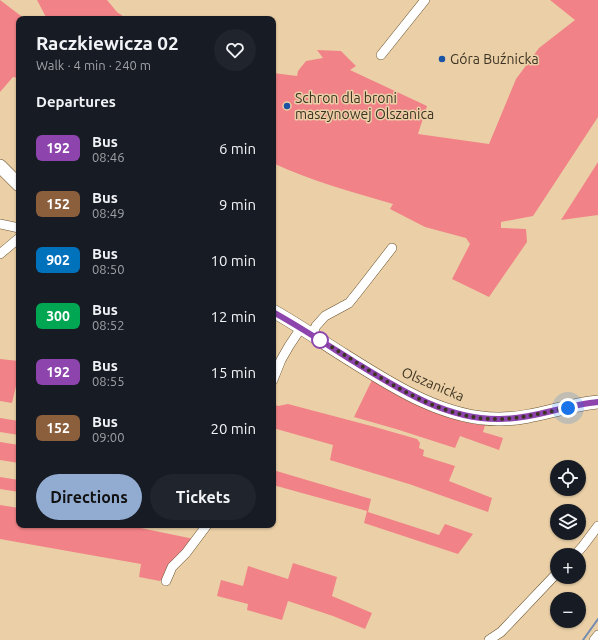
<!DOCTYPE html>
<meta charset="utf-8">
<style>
:root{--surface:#171b24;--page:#20242c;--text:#f1f3f6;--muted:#9ea1a6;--accent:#91abd1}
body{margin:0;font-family:Ubuntu,sans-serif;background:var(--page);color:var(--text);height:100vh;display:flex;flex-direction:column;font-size:15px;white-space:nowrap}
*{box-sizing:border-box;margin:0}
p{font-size:13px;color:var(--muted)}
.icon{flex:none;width:22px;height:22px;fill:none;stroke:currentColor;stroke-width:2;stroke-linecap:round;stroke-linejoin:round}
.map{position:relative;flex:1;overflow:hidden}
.sheet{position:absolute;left:16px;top:16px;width:260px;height:512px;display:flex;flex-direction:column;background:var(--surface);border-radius:8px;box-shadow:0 1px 3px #0004}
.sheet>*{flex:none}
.badge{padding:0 8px;border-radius:6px;font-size:14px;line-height:26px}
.controls{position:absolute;left:550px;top:460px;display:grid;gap:8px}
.controls a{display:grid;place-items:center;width:36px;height:36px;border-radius:50%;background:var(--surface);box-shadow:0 1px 3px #0004;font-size:20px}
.you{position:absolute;width:20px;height:20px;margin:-10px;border:3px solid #fff;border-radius:50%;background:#1a73e8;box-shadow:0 0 0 6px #1a73e833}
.map>.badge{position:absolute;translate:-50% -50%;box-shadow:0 0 0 2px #fff}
h2{padding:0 20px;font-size:15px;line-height:36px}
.round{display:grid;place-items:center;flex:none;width:42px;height:42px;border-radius:21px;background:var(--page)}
.summary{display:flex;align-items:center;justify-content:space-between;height:68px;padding:0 20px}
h1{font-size:19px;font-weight:600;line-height:30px}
.primary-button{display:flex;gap:8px;margin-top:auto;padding:8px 20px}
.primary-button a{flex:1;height:46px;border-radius:24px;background:var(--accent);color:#111;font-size:16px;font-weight:600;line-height:46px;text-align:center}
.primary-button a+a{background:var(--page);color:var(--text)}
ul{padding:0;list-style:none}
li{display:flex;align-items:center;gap:12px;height:56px;padding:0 20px}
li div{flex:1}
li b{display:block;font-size:15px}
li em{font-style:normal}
li .badge{min-width:44px;font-weight:700;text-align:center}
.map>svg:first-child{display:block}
</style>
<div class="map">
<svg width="598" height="640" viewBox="0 0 598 640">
<rect width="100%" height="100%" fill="#ebd0a7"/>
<!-- green -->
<path fill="#f18287" d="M0,0l25,19h-6v59l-6,-1 -13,15z
M37,0h70l10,12 10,7h-80z
M550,0h48v117l-65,99 -32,6v6l25,1 1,13 -38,55 -37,-18 18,-35 -4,-6 -41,-11 -35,-18 3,-5c-41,-12 -82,-23 -120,-41v-90l24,3 1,-5 8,-10 17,-3 -6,-8 24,1 15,15 -6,4 77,36 -9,28 71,10 27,-65 23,-31 36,-28z
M598,162v53l-37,5z
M0,359l19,2v12l-7,30 -12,-2z
M372,380l49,26 39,15 20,4h5l-2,7 20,6 -4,12 -39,-14 -5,12 -59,-19 -42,-12z
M273,404l5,2 10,-2 87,23 42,12 3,4 -1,5 5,2 -1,6 32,10 -6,15 43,17 -4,14 -79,-28 -79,-24 3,-15 -60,-17z
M0,418l19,3v14l-19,-3z
M0,442l19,3v18l-19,-3z
M273,470l98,29 -3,13 71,23 6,-11 28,10 -15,20 -94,-31 3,-12 -94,-26z
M0,477l19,3v12l-19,-3z
M0,505l19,3v17h107l68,14 -30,39 -4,3 -21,-4 2,-13 -141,-25z
M293,563l44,14 -5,19 40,17 -7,16 -32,-13 -45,-15 -6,19 -35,-10 1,-6 -31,-8 4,-16 22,6 5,-20 40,13z"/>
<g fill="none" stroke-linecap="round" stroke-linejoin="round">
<!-- stream -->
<path stroke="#748cb0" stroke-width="2" d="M583,640l15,-21"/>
<defs>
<path id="street" d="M381,55l44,-55
M0,224l19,4
M0,254l19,-16
M312,335l4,-9 9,-10 24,-13 12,-15 31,-40
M273,380l8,-20 8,-14 12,-18
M575,555l8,-9 15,-20
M166,581l6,-14 14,-14 21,-28
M489,640l12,-8 56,-59
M594,640l4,-5"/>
<path id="secondary" d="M0,166l19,19
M273,311c25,14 48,30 72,45 46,29 99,64 155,63 33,0 65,-14 98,-17"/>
</defs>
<!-- street casing -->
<use href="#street" stroke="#6a532e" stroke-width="10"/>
<!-- secondary casing -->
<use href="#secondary" stroke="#6a532e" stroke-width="14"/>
<!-- street -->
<use href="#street" stroke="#fff" stroke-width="9"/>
<!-- secondary -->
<use href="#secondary" stroke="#fff" stroke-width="13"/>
</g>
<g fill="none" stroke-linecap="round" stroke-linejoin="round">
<defs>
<path id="line" d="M273,312c27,15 53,32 80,49 44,27 93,59 147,58 33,0 65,-14 98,-17"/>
</defs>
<!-- line casing -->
<use href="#line" stroke="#fff" stroke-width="9"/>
<!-- line -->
<use href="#line" stroke="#8e44ad" stroke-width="6"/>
<!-- walk -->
<path stroke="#3d3323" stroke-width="4" stroke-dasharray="0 7.2" d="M320,340c53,31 116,82 182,79 22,-1 44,-7 66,-11"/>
</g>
<!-- markers -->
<g fill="#1b53a4" stroke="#ebd0a7" stroke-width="1.5">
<circle cx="442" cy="59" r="4"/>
<circle cx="287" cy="106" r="4"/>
</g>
<circle fill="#fff" stroke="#8e44ad" stroke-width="2" cx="320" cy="340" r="8"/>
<g text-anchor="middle" stroke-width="3" stroke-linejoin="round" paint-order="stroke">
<!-- poi labels -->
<g font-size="14" fill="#3d3323" stroke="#ebd0a7" text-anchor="start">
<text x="450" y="64">Góra Buźnicka</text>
<text x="295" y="103">Schron dla broni<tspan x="295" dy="16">maszynowej Olszanica</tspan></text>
</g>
<!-- street labels -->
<g font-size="14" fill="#3d3323" stroke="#ebd0a7">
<text transform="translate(433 384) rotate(23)" y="5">Olszanicka</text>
</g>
</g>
</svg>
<div class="controls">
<a><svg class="icon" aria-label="locate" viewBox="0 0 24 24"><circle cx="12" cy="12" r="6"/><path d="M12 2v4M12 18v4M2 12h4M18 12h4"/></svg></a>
<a><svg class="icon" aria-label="layers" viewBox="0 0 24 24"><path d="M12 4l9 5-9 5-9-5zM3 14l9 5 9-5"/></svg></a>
<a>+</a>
<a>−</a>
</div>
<div class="you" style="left:568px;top:408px"></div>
<section class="sheet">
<div class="summary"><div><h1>Raczkiewicza 02</h1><p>Walk · 4 min · 240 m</p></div><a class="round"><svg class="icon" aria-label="heart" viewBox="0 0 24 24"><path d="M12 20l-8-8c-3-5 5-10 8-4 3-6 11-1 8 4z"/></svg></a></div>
<h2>Departures</h2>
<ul>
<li><span class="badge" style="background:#8e44ad;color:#fff">192</span><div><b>Bus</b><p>08:46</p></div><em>6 min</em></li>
<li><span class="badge" style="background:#8b5e3c;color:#fff">152</span><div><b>Bus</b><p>08:49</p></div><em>9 min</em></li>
<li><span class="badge" style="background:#0072bc;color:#fff">902</span><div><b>Bus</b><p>08:50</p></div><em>10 min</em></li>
<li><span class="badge" style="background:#00a651;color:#fff">300</span><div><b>Bus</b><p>08:52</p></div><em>12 min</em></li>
<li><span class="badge" style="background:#8e44ad;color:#fff">192</span><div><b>Bus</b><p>08:55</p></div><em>15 min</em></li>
<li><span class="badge" style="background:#8b5e3c;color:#fff">152</span><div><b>Bus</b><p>09:00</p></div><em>20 min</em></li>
</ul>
<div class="primary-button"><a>Directions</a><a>Tickets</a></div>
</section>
</div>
